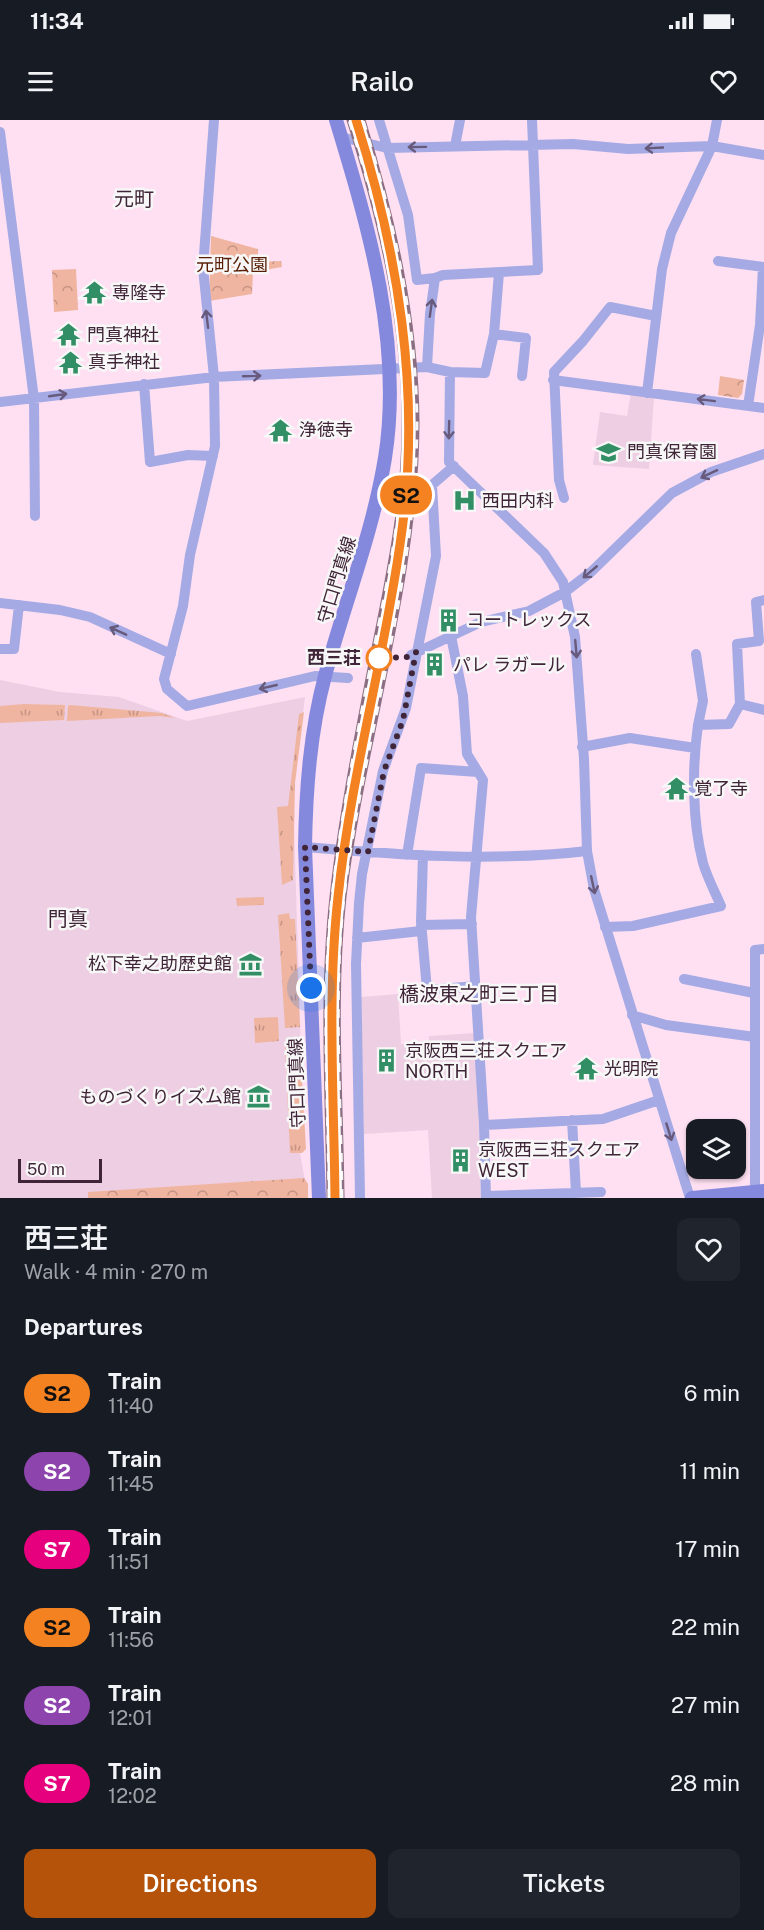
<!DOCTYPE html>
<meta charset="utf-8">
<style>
:root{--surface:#171b24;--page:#20242c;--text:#f1f3f6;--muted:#9ea1a6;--accent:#b45309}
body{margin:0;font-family:"Public Sans","Noto Sans JP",sans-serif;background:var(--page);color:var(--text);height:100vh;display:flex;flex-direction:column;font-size:22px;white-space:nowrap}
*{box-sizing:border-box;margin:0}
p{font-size:20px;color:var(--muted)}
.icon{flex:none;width:33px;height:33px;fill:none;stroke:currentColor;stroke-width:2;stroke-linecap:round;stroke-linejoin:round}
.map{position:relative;height:1078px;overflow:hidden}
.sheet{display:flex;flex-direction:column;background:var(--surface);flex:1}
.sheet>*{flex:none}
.badge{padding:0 12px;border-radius:20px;font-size:21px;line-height:39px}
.tools{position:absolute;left:686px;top:999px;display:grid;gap:12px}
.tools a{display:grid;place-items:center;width:60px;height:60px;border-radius:12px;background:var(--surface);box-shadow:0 2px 4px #0004;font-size:30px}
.scale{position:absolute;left:18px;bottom:15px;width:84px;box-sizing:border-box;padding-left:6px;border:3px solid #402437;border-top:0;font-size:16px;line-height:21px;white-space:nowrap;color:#402437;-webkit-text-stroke:4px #f7f7f7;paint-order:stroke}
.you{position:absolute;width:30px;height:30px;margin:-15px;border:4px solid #fff;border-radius:50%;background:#1a73e8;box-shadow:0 0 0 9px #1a73e833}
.map>.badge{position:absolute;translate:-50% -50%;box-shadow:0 0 0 3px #fff}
h2{padding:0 24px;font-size:22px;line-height:54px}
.round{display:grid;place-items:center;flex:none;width:63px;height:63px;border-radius:12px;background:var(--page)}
.summary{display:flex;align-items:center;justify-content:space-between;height:102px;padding:0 24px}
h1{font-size:28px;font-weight:600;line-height:45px}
.cta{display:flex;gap:12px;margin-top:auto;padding:12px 24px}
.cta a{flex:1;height:69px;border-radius:12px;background:var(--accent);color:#fff;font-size:24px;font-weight:600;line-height:69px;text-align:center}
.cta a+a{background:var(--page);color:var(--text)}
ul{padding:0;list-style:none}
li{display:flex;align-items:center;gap:18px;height:78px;padding:0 24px}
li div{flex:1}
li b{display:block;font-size:22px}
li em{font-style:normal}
li .badge{min-width:66px;font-weight:700;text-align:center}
.status{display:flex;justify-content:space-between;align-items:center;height:42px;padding:0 30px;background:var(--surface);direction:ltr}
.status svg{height:16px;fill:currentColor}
header{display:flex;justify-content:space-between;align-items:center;height:78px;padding:0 24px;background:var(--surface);font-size:27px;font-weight:600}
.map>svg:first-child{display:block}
</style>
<div class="status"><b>11:34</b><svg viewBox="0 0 49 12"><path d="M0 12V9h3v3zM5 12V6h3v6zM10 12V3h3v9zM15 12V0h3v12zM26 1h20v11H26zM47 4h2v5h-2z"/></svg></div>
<header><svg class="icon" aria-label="menu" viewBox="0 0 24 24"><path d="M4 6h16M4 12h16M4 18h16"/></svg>Railo<svg class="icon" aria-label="heart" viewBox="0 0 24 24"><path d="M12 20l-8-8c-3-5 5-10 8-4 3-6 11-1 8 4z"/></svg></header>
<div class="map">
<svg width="764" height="1078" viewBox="0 0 764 1078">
<defs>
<pattern id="grass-tufts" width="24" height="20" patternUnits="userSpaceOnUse" patternTransform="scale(1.5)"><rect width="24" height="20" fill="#f0b5a0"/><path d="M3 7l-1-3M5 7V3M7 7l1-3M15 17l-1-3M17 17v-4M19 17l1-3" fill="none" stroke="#c49383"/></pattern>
<pattern id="park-crowns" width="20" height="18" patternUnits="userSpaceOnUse" patternTransform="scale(1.5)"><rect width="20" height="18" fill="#f0b5a0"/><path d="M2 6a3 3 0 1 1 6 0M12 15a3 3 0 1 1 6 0" fill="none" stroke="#c49383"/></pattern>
</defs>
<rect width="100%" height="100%" fill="#fee0f2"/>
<!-- built -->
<path fill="#eecee2" d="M631,273l23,4 -5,72 -56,-4 7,-53 27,4z
M0,560l60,12 59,5 68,24 118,-24 -12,98 11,354 -4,4 8,45h-308z
M398,874l3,50 28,-1v-7l47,-3 5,165h-49l-4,-68 -64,4 -3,-137z"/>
<!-- grass -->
<path fill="url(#grass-tufts)" d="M24,584l41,1 -1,15 -64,3v-17z
M70,585l92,8 13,5 -16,-2 -92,5 1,-15z
M304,592l-9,71 -2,97 -11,5 -5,-78 11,-1 11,-92z
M264,777v8l-27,1 -1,-8z
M289,793l1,6h5l5,108 -15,1 -7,-113z
M278,897l1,24 -24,2 -1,-25z
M285,924h15l6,105 -4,4h-12z"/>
<!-- park -->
<path fill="url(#park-crowns)" d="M211,116l47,13v13l23,-1 1,6 -29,5 -1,22 -43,7z
M76,149l2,41 -24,2 -2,-42z
M720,256l24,4 -2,14 -4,4 -20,-3z
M304,1058l4,6v14h-220v-6z"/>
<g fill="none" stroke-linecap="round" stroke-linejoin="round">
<!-- street -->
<path stroke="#a5aae4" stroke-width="10" d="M214,0l-11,148 11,109 1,69 -25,109 -7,51 -19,73 3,10 20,17 128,-30 33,2
M379,0l29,95 9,65 18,-2 -5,36 -3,53
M0,12l34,267 1,117
M341,17l46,11 186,-4 55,5 84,-3 52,9
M455,26l5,-26
M718,141l46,6
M435,158l8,-3 95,-5 -6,-150
M494,214l32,4 -4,38
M450,252l-1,90 95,91 19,29 12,55 9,122 3,92 7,38 96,309
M553,260l211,28
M144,264l6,78 38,-7 25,1
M647,273l15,-124 9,-36 41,-87 5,-26
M0,282l214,-25 213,-10 23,5 35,1 9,-39 5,-61
M748,286l12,-81 3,-58
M564,378l-5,-18 -5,-108 29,-31 27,-34 46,9
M0,483l60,7 30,7 81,37
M451,516l12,60 4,58 16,26 -12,137 13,208 2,73
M0,529h14l5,-44
M696,534l7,47 -5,24
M411,535l70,-33 48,-11 36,-19 26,-20 81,-79 39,-21 53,-18
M740,584l-3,-60 22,-3 -3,-39 8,-2
M582,627l48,-9 65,10
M305,727c94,8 187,15 282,4
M407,735l14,-87 57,4
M423,735l-2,66 6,69 49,-4
M421,805l51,-1
M605,807l28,-1 88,-20c-6,-14 -14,-29 -18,-43 -11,-43 -11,-95 -5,-138l31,-1 11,-20 24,6
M357,818l64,-7
M684,859l70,14
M632,895l34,10 89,12v161
M755,917v-87l9,-1
M572,1000l4,73
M484,1005l119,-6 56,-19
M486,1076l115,-4
M360,1078l-4,-234 3,-61 3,-29 21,-103 23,-63 30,-152 -4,-71 22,-19"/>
<!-- secondary -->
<path stroke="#8589de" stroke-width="14" d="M319,1078l-14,-351c1,-58 5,-115 20,-171 20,-75 47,-140 60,-218 18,-114 -16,-230 -49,-338
M692,1078l72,-7"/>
<defs>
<path id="rail" d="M329,1078c-1,-100 -8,-202 3,-301 9,-83 26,-167 42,-249 15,-75 31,-150 30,-227 0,-103 -24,-203 -55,-301
M342,1078c-1,-100 -9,-202 2,-301 19,-159 73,-315 73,-476 -1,-103 -24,-204 -54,-301"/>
</defs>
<!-- rail casing -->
<use href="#rail" stroke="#8b6e81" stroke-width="5"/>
<!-- rail -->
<use href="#rail" stroke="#f7f7f7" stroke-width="3" stroke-dasharray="9" stroke-linecap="butt"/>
</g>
<!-- one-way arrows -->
<defs><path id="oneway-shaft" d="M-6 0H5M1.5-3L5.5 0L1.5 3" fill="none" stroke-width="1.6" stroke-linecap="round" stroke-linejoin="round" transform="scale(1.5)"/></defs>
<g stroke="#685a7c">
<use href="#oneway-shaft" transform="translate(417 27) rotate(179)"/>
<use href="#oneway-shaft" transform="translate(654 28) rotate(177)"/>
<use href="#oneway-shaft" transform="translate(431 188) rotate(-82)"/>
<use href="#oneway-shaft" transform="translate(207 199) rotate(-97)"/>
<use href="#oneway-shaft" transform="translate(252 256) rotate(-2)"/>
<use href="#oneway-shaft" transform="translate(58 275) rotate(-8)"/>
<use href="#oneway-shaft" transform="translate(706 280) rotate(-173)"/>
<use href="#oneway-shaft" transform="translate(449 310) rotate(91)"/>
<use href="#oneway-shaft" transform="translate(709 354) rotate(155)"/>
<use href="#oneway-shaft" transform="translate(590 452) rotate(140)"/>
<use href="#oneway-shaft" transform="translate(118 511) rotate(-156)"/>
<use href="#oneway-shaft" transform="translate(576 529) rotate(85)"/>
<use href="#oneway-shaft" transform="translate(268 567) rotate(167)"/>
<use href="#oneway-shaft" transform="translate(593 765) rotate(78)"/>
<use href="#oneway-shaft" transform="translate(669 1012) rotate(73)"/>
</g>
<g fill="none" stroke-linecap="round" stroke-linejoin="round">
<defs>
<path id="line" d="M335,1078c-1,-100 -8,-202 3,-301 13,-124 48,-244 64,-367 19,-140 -4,-277 -46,-410"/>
</defs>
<!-- line casing -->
<use href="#line" stroke="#fff" stroke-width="14"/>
<!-- line -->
<use href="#line" stroke="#f58220" stroke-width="9"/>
<!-- walk -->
<path stroke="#402437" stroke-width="6" stroke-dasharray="0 10.8" d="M311,868l-6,-141 63,5 16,-81 19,-51 13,-68 -8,5 -29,1"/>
</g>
<!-- icons -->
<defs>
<symbol id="temple-bare" viewBox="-9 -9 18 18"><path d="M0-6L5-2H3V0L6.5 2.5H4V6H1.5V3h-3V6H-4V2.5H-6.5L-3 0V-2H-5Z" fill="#328e64" stroke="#f7f7f7" stroke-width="2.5" paint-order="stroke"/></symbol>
<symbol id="school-bare" viewBox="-9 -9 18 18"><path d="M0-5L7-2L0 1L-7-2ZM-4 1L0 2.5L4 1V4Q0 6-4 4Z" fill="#328e64" stroke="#f7f7f7" stroke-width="2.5" paint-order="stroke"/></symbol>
<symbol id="hospital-bare" viewBox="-9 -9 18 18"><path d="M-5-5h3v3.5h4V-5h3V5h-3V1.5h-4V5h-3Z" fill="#328e64" stroke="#f7f7f7" stroke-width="2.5" paint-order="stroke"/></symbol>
<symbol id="building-bare" viewBox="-9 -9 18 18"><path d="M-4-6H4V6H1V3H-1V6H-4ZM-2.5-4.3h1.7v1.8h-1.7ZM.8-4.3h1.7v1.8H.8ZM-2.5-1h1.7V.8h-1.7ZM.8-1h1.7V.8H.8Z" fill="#328e64" stroke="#f7f7f7" stroke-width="2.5" paint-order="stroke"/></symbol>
<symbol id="museum-bare" viewBox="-9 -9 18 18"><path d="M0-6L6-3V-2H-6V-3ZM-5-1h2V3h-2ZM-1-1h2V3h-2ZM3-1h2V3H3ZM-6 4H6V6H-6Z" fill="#328e64" stroke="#f7f7f7" stroke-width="2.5" paint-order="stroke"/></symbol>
</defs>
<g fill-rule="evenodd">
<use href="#temple-bare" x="78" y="156" width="33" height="33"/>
<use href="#temple-bare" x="52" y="198" width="33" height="33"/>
<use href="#temple-bare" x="54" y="226" width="33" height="33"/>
<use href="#temple-bare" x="264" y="294" width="33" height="33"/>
<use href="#school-bare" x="592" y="316" width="33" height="33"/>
<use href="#hospital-bare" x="448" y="364" width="33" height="33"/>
<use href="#building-bare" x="432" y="484" width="33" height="33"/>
<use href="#building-bare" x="418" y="528" width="33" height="33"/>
<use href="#temple-bare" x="660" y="652" width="33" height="33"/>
<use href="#museum-bare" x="234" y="828" width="33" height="33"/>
<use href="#building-bare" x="370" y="924" width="33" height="33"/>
<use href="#temple-bare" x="570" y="932" width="33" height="33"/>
<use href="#museum-bare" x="242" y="960" width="33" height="33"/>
<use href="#building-bare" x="444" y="1024" width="33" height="33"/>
</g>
<!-- markers -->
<circle fill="#fff" stroke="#f58220" stroke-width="3" cx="379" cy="538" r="12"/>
<g text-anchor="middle" stroke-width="5" stroke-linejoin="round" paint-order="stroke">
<!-- park labels -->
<g font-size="18" fill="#571d05" stroke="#f7f7f7">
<text x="232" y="151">元町公園</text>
</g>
<!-- poi labels -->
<g font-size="18" fill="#402437" stroke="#f7f7f7" text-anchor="start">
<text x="112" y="179">専隆寺</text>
<text x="87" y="221">門真神社</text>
<text x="88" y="248">真手神社</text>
<text x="299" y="316">浄徳寺</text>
<text x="627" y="338">門真保育園</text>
<text x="482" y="387">西田内科</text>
<text x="466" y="506">コートレックス</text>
<text x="453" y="551">パレ ラガール</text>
<text x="694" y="675">覚了寺</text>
<text x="232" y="850" text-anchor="end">松下幸之助歴史館</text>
<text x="405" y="937">京阪西三荘スクエア<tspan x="405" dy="21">NORTH</tspan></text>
<text x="604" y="955">光明院</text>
<text x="241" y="983" text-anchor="end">ものづくりイズム館</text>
<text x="478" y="1036">京阪西三荘スクエア<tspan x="478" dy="21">WEST</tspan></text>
</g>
<!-- street labels -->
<g font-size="18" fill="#402437" stroke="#f7f7f7">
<text transform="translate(337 460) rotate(-73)" y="6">守口門真線</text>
<text transform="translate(297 963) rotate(-92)" y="6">守口門真線</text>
</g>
<!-- stop labels -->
<g font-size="18" font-weight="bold" fill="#402437" stroke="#f7f7f7" text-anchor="end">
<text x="361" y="544">西三荘</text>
</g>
<!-- neighbourhood labels -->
<g font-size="20" fill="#402437" stroke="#f7f7f7">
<text x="134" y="86">元町</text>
<text x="68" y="806">門真</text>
<text x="479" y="881">橋波東之町三丁目</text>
</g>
</g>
</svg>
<div class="tools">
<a><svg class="icon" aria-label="layers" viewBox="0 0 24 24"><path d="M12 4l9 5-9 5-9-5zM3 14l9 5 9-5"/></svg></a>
</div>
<div class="scale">50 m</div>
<div class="you" style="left:311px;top:868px"></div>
<b class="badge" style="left:406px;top:375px;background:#f58220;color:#111">S2</b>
</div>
<section class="sheet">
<div class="summary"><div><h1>西三荘</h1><p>Walk · 4 min · 270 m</p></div><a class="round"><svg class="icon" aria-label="heart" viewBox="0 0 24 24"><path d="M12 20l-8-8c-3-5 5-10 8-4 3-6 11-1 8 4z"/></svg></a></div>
<h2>Departures</h2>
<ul>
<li><span class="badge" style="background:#f58220;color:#111">S2</span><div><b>Train</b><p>11:40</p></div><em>6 min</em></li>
<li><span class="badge" style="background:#8e44ad;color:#fff">S2</span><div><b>Train</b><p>11:45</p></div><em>11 min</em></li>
<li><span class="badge" style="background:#e6007e;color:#fff">S7</span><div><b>Train</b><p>11:51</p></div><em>17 min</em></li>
<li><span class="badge" style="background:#f58220;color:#111">S2</span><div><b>Train</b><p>11:56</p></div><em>22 min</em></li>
<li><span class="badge" style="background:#8e44ad;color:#fff">S2</span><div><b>Train</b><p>12:01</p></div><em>27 min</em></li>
<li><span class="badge" style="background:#e6007e;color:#fff">S7</span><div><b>Train</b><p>12:02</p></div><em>28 min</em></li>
</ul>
<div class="cta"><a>Directions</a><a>Tickets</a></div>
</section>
